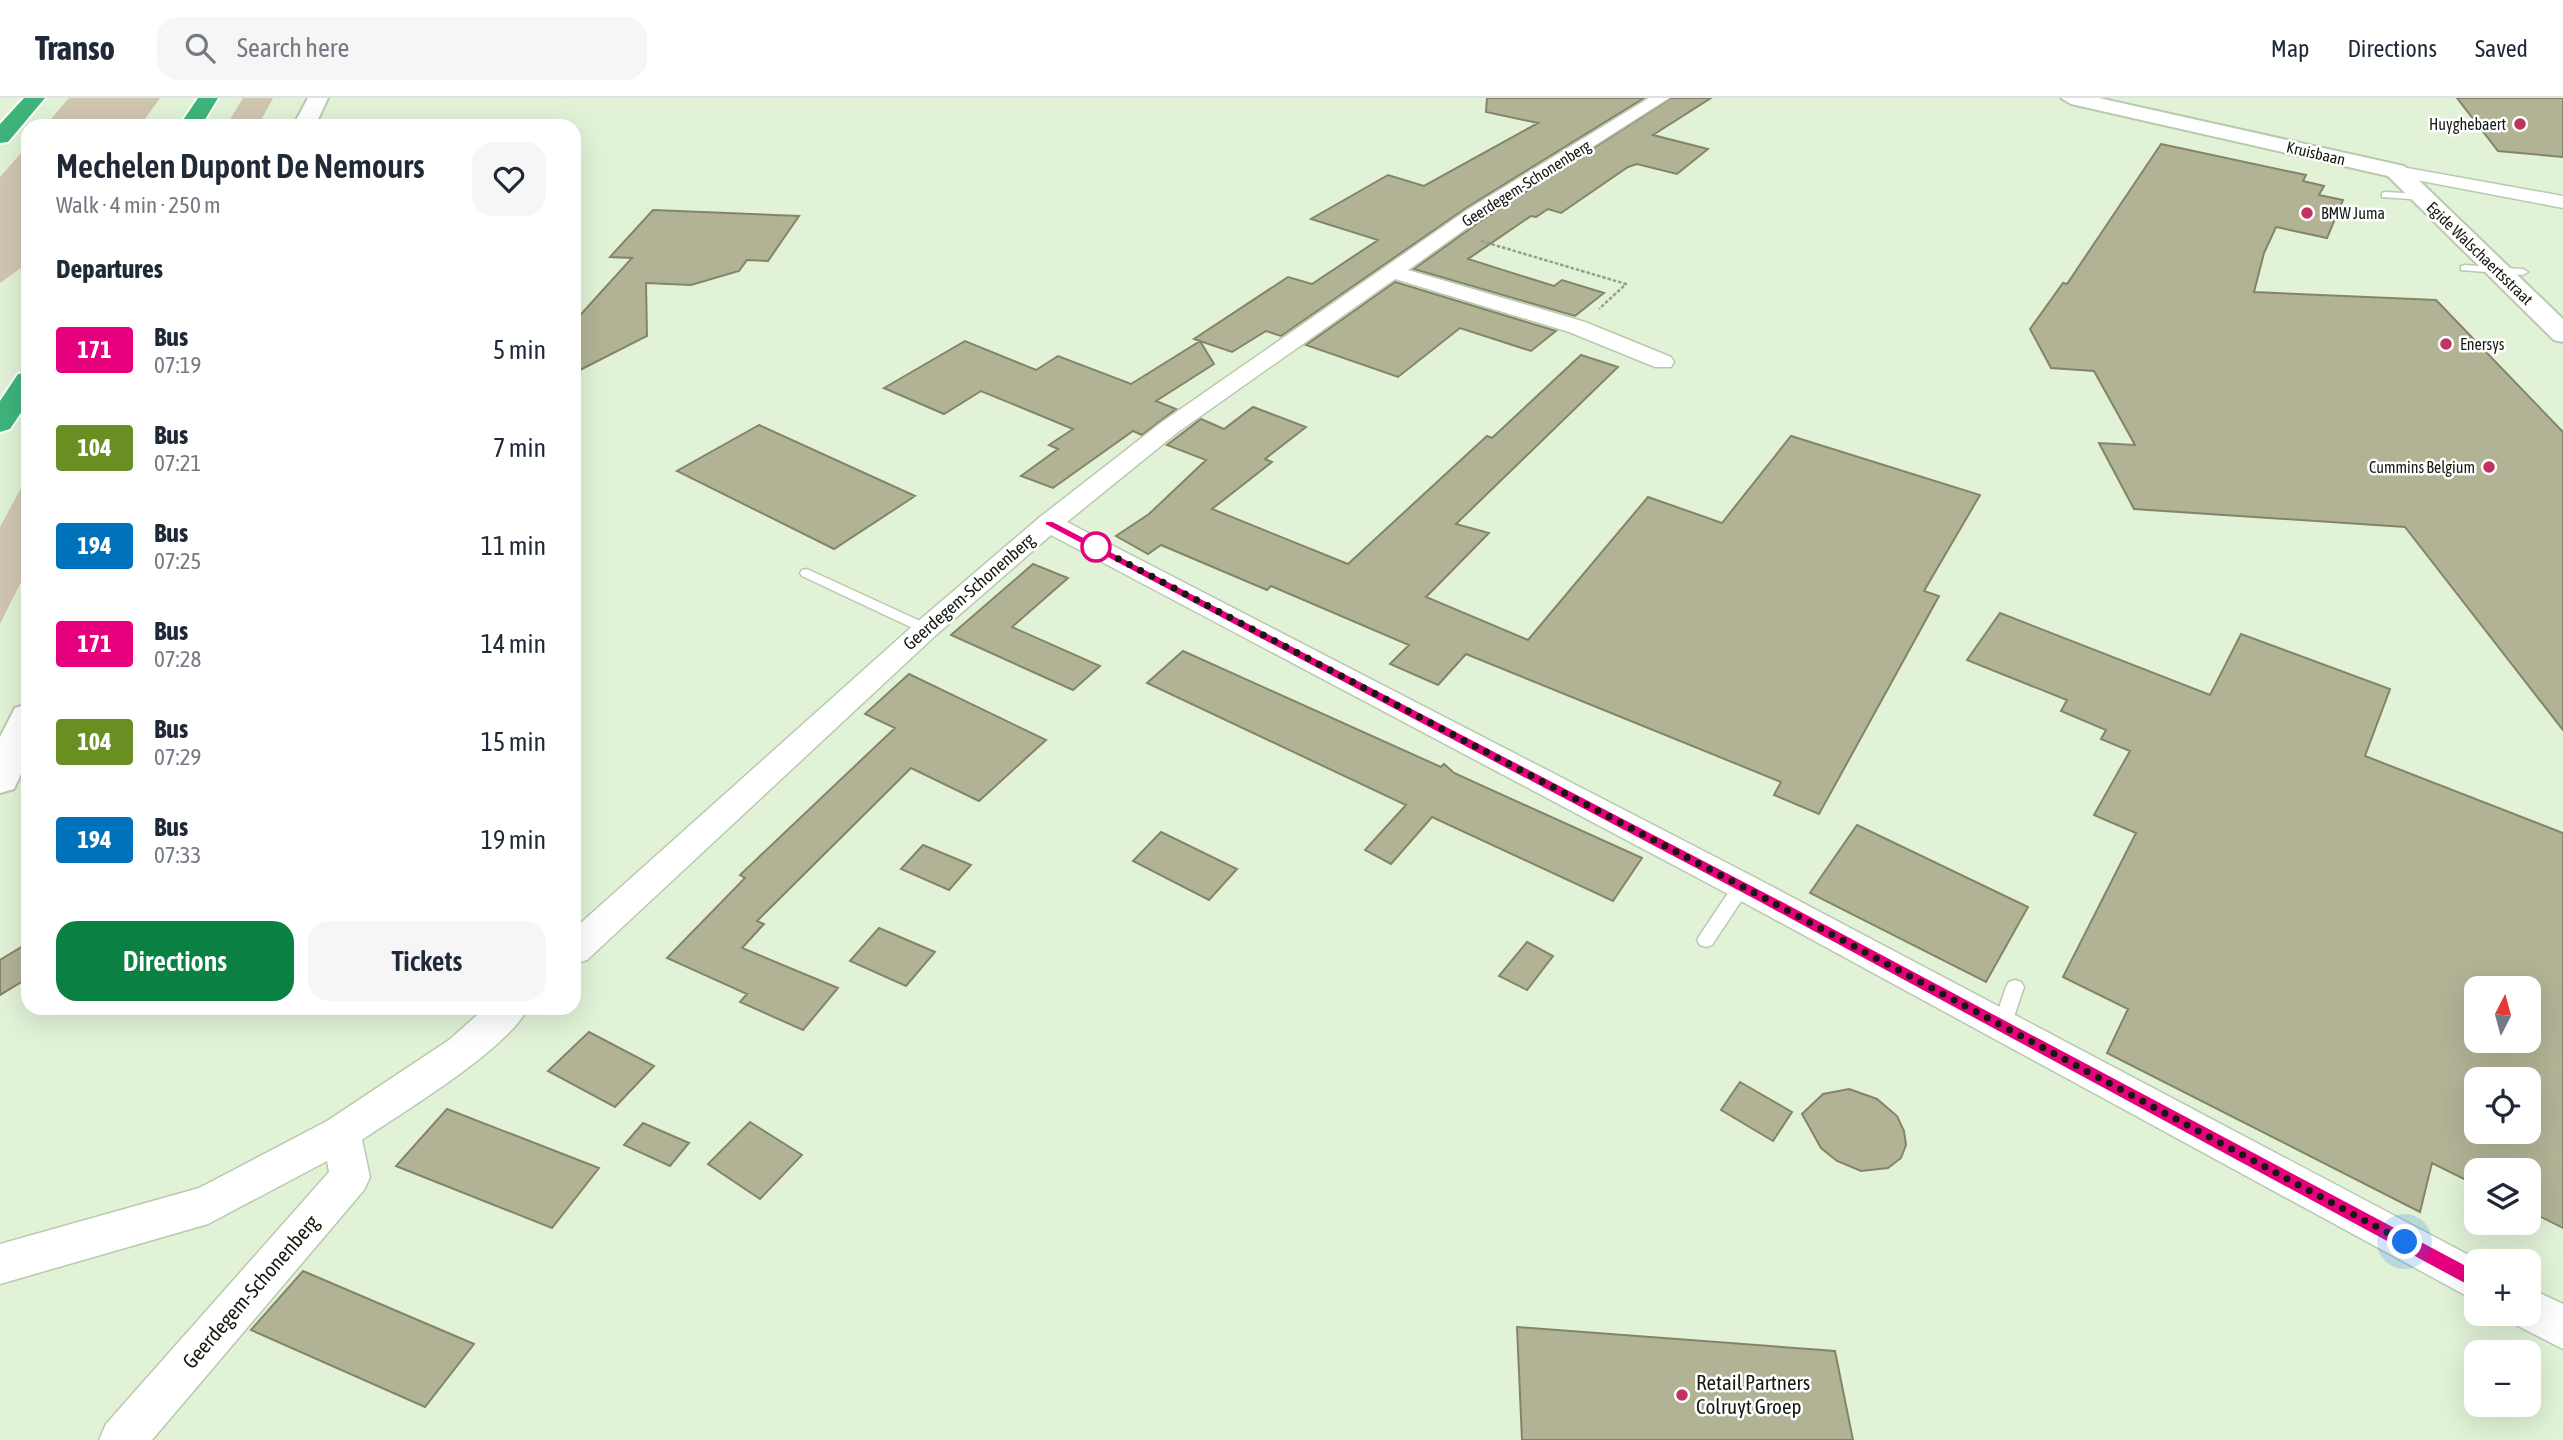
<!DOCTYPE html>
<meta charset="utf-8">
<style>
:root{--surface:#fff;--page:#f6f6f7;--text:#1f2937;--muted:#747a83;--line:#e0e1e3;--accent:#0b8043}
body{margin:0;font-family:"Asap Condensed",sans-serif;background:var(--page);color:var(--text);height:100vh;display:flex;flex-direction:column;font-size:26px;white-space:nowrap}
*{box-sizing:border-box;margin:0}
p{font-size:23px;color:var(--muted)}
.icon{flex:none;width:38px;height:38px;fill:none;stroke:currentColor;stroke-width:2;stroke-linecap:round;stroke-linejoin:round}
.map{position:relative;flex:1;overflow:hidden}
.side{position:absolute;left:21px;top:21px;width:560px;height:896px;display:flex;flex-direction:column;background:var(--surface);border-radius:21px;box-shadow:0 7px 28px #0002}
.side>*{flex:none}
.badge{padding:0 14px;border-radius:5px;font-size:24px;line-height:46px}
.needle{width:46px;rotate:6deg}
.tools{position:absolute;left:2464px;top:878px;display:grid;gap:14px}
.tools a{display:grid;place-items:center;width:77px;height:77px;border-radius:14px;background:var(--surface);box-shadow:0 7px 28px #0002;font-size:35px}
.you{position:absolute;width:35px;height:35px;margin:-18px;border:5px solid #fff;border-radius:50%;background:#1a73e8;box-shadow:0 0 0 10px #1a73e833}
.map>.badge{position:absolute;translate:-50% -50%;box-shadow:0 0 0 4px #fff}
h2{padding:0 35px;font-size:26px;line-height:63px}
.round{display:grid;place-items:center;flex:none;width:74px;height:74px;border-radius:21px;background:var(--page)}
.head{display:flex;align-items:center;justify-content:space-between;height:119px;padding:0 35px}
h1{font-size:33px;font-weight:600;line-height:52px}
.action{display:flex;gap:14px;margin-top:auto;padding:14px 35px}
.action a{flex:1;height:80px;border-radius:21px;background:var(--accent);color:#fff;font-size:28px;font-weight:600;line-height:80px;text-align:center}
.action a+a{background:var(--page);color:var(--text)}
ul{padding:0;list-style:none}
li{display:flex;align-items:center;gap:21px;height:98px;padding:0 35px}
li div{flex:1}
li b{display:block;font-size:26px}
li em{font-style:normal}
li .badge{min-width:77px;font-weight:700;text-align:center}
header{display:flex;align-items:center;gap:42px;box-sizing:border-box;height:98px;padding:0 35px;background:var(--surface);border-bottom:2px solid var(--line)}
header strong{font-size:33px}
nav{display:flex;gap:38px;margin-inline-start:auto;font-size:24px}
.search{width:490px;height:63px;background:var(--page);display:flex;align-items:center;gap:18px;box-sizing:border-box;padding:0 24px;border-radius:21px;color:var(--muted);font-size:26px}
.map>svg:first-child{display:block}
</style>
<header>
<strong>Transo</strong>
<div class="search"><svg class="icon" aria-label="search" viewBox="0 0 24 24"><circle cx="10" cy="10" r="6"/><path d="M15 15l6 6"/></svg>Search here</div>
<nav><a>Map</a><a>Directions</a><a>Saved</a></nav>
</header>
<div class="map">
<svg width="2563" height="1342" viewBox="0 0 2563 1342">
<rect width="100%" height="100%" fill="#e1f2d7"/>
<!-- green -->
<path fill="#d0c5b0" d="M69,0h91l-20,28h-95z
M243,0h30l-15,28h-32z
M28,47v118l-28,20v-106z
M28,377v93l-28,56v-97z"/>
<!-- building -->
<path fill="#b2b395" stroke="#848468" stroke-width="2" fill-rule="evenodd" d="M1487,0h157l-178,110 -185,128 -15,-5 -34,21 -32,-11 14,23 -58,37 20,8 -34,26 -9,-4 -80,57 -32,-12 37,-27 -9,-4 24,-16 -92,-38 -37,23 -60,-26 81,-47 71,29 22,-14 73,28 69,-43 -6,-2 94,-62 24,7 66,-44 -67,-21 77,-44 36,11 114,-63 -52,-11z
M1671,0h40l-58,37 55,14 -31,25 -40,-10 -9,3 -67,46 -13,-4 -12,8 -5,-1 -63,43 86,27 8,-6 42,13 -29,23 -161,-47 68,-49z
M2457,0h106v59l-65,-6z
M2161,46l145,31 -3,6 21,5 -5,9 24,5 -16,38 -51,-11 -12,26 -10,39 182,8 127,132v298l-158,-203 -271,-18 -35,-66 36,2 -41,-74 -43,-3 -21,-39 33,-46 4,1z
M653,112l146,6 -31,45 -21,-1 -8,11 -48,14 -45,-2 1,53 -73,37v-51l58,-64 -22,-1z
M1395,184l161,49 -25,20 -71,-23 -62,49 -92,-32z
M1581,257l37,12 -162,157 33,9 -63,64 102,43 120,-143 74,26 69,-87 189,59 -56,96 15,5 -120,218 -45,-19 7,-13 -315,-128 -28,31 -48,-21 19,-19 -138,-59 -4,4 -106,-45 -13,9 -32,-18 33,-22 57,-54 -39,-15 34,-26 23,10 29,-22 53,20 -41,32 7,3 -60,47 136,55 139,-128 5,2z
M759,327l156,71 -81,53 -157,-78z
M1033,466l35,14 -56,49 88,39 -27,24 -122,-55z
M2000,515l210,82 31,-61 149,55 -25,67 198,77v395l-34,-17v-40h-53v14l-44,-22 -12,49 -313,-159 21,-44 -65,-32 73,-144 -42,-18 36,-64 -29,-12 5,-9 -45,-19 6,-11 -100,-40zM2476,891h53v52h-53zM2476,982h53v52h-53z
M1183,553l258,116 3,-3 10,9 188,85 -29,43 -181,-84 -41,47 -26,-14 41,-45 -259,-122z
M909,576l137,66 -67,61 -68,-33 -154,153 7,3 -22,24 96,40 -35,42 -63,-28 7,-8 -80,-36 78,-80 -5,-3 155,-147 -30,-14z
M1857,727l171,82 -42,75 -176,-89z
M1161,734l76,37 -28,31 -76,-39z
M923,747l48,20 -22,25 -48,-21z
M879,830l56,24 -29,34 -56,-25z
M1527,844l26,14 -26,34 -28,-14z
M28,845v35l-28,17v-35z
M589,934l65,34 -39,41 -67,-36z
M1740,984l52,30 -19,29 -52,-31z
M1849,991l28,10 20,17 7,15 2,14 -5,13 -13,10 -27,3 -24,-10 -16,-13 -19,-34 21,-20z
M447,1011l152,59 -47,60 -156,-62z
M750,1024l52,33 -42,44 -52,-35z
M643,1025l46,20 -19,23 -46,-21z
M303,1173l89,38 82,35 -49,63 -174,-77z
M1517,1229l318,24 18,89h-331z"/>
<g fill="none" stroke-linecap="round" stroke-linejoin="round">
<defs>
<path id="lane" d="M2385,94l38,2 5,3 -5,3 -41,-3v-4z
M2465,167l58,4 5,3 -5,3 -62,-5v-4z
M807,471l124,57 2,3 -7,5 -5,-2 -119,-56 -2,-3 2,-3z
M1742,781l6,2 3,5 -3,5 -36,54 -6,2 -6,-2 -3,-5 3,-5 36,-54z
M2015,882l6,2 3,5 -13,39 -2,5 -7,3 -7,-3 -2,-5 13,-39 3,-5z"/>
<path id="street" d="M1649,0h20l-188,120 -73,52 177,52 86,35 3,5 -3,5h-16l-86,-35 -174,-53 -217,153 -111,90 687,355 728,385h-6v39l-746,-406 -679,-360 -115,100 -349,325 -13,4v-35l342,-306 124,-106 122,-95 305,-212z
M2396,68l167,30v12l-173,-33 -3,-4 3,-4z
M485,910h43c-21,42 -124,103 -166,132l8,37 -6,13 -212,250h-53l7,-16 223,-252 -2,-11 -119,63 -208,60v-40l199,-56 128,-67 122,-81z
M2529,1190l34,16v45l-49,-25 -4,-10h19z"/>
<path id="secondary" d="M308,0h20l-13,28h-22z
M2061,0h38l305,68 159,153v23l-9,-2 -166,-164 -317,-72z
M28,606v55l-14,30 -14,4v-56l15,-29z"/>
<path id="highway" d="M24,0h21l-37,44 -8,1v-19z
M198,0h20l-17,28h-22z
M28,274v30l-18,27 -10,3v-31l18,-27z"/>
</defs>
<!-- lane casing -->
<use href="#lane" stroke="#b9c9af" stroke-width="3"/>
<!-- street casing -->
<use href="#street" stroke="#b9c9af" stroke-width="3"/>
<!-- secondary casing -->
<use href="#secondary" stroke="#b9c9af" stroke-width="4"/>
<!-- highway casing -->
<use href="#highway" stroke="#fff" stroke-width="4"/>
<!-- path -->
<path stroke="#929f8b" stroke-width="2.5" stroke-dasharray="3.5 2" stroke-linecap="butt" d="M1481,143l145,43 -27,25"/>
<!-- lane -->
<use href="#lane" fill="#fff" fill-rule="evenodd"/>
<!-- street -->
<use href="#street" fill="#fff" fill-rule="evenodd"/>
<!-- secondary -->
<use href="#secondary" fill="#fff" fill-rule="evenodd"/>
<!-- highway -->
<use href="#highway" fill="#3eb47b" fill-rule="evenodd"/>
</g>
<!-- line -->
<path fill="#e6007e" stroke="#fff" stroke-width="2" d="M1045,423h8l718,374 712,379 3,7 -3,6 -7,3 -6,-3 -710,-384 -715,-378z"/>
<g fill="none" stroke-linecap="round" stroke-linejoin="round">
<!-- walk -->
<path stroke="#151b11" stroke-width="7" stroke-dasharray="0 12.6" d="M1096,449l670,352 639,343"/>
</g>
<!-- markers -->
<g fill="#c13461" stroke="#fff" stroke-width="2.5">
<circle cx="2520" cy="26" r="7"/>
<circle cx="2307" cy="115" r="7"/>
<circle cx="2446" cy="246" r="7"/>
<circle cx="2489" cy="369" r="7"/>
<circle cx="1682" cy="1297" r="7"/>
</g>
<circle fill="#fff" stroke="#e6007e" stroke-width="3.5" cx="1096" cy="449" r="14"/>
<g text-anchor="middle" stroke-width="5" stroke-linejoin="round" paint-order="stroke">
<!-- far-poi labels -->
<g font-size="16" fill="#151b11" stroke="#fff" text-anchor="end">
<text x="2506" y="32">Huyghebaert</text>
<text x="2321" y="121" text-anchor="start">BMW Juma</text>
<text x="2460" y="252" text-anchor="start">Enersys</text>
<text x="2475" y="375">Cummins Belgium</text>
</g>
<!-- far-street labels -->
<g font-size="16" fill="#151b11" stroke="#fff">
<text transform="translate(2316 55) rotate(13)" y="6">Kruisbaan</text>
<text transform="translate(1526 85) rotate(-32)" y="6">Geerdegem-Schonenberg</text>
<text transform="translate(2480 155) rotate(44)" y="6">Egide Walschaertsstraat</text>
</g>
<!-- street labels -->
<g font-size="18" fill="#151b11" stroke="#fff">
<text transform="translate(969 494) rotate(-41)" y="6">Geerdegem-Schonenberg</text>
</g>
<!-- near-street labels -->
<g font-size="21" fill="#151b11" stroke="#fff">
<text transform="translate(251 1194) rotate(-49)" y="7">Geerdegem-Schonenberg</text>
</g>
<!-- near-poi labels -->
<g font-size="21" fill="#151b11" stroke="#fff" text-anchor="start">
<text x="1696" y="1292">Retail Partners<tspan x="1696" dy="24">Colruyt Groep</tspan></text>
</g>
</g>
</svg>
<div class="tools">
<a><svg class="needle" viewBox="-14 -14 28 28"><path d="M0-13l5 13h-10z" fill="#e53935"/><path d="M0 13l5-13h-10z" fill="#747a83"/></svg></a>
<a><svg class="icon" aria-label="locate" viewBox="0 0 24 24"><circle cx="12" cy="12" r="6"/><path d="M12 2v4M12 18v4M2 12h4M18 12h4"/></svg></a>
<a><svg class="icon" aria-label="layers" viewBox="0 0 24 24"><path d="M12 4l9 5-9 5-9-5zM3 14l9 5 9-5"/></svg></a>
<a>+</a>
<a>−</a>
</div>
<div class="you" style="left:2405px;top:1144px"></div>
<section class="side">
<div class="head"><div><h1>Mechelen Dupont De Nemours</h1><p>Walk · 4 min · 250 m</p></div><a class="round"><svg class="icon" aria-label="heart" viewBox="0 0 24 24"><path d="M12 20l-8-8c-3-5 5-10 8-4 3-6 11-1 8 4z"/></svg></a></div>
<h2>Departures</h2>
<ul>
<li><span class="badge" style="background:#e6007e;color:#fff">171</span><div><b>Bus</b><p>07:19</p></div><em>5 min</em></li>
<li><span class="badge" style="background:#6b8e23;color:#fff">104</span><div><b>Bus</b><p>07:21</p></div><em>7 min</em></li>
<li><span class="badge" style="background:#0072bc;color:#fff">194</span><div><b>Bus</b><p>07:25</p></div><em>11 min</em></li>
<li><span class="badge" style="background:#e6007e;color:#fff">171</span><div><b>Bus</b><p>07:28</p></div><em>14 min</em></li>
<li><span class="badge" style="background:#6b8e23;color:#fff">104</span><div><b>Bus</b><p>07:29</p></div><em>15 min</em></li>
<li><span class="badge" style="background:#0072bc;color:#fff">194</span><div><b>Bus</b><p>07:33</p></div><em>19 min</em></li>
</ul>
<div class="action"><a>Directions</a><a>Tickets</a></div>
</section>
</div>
